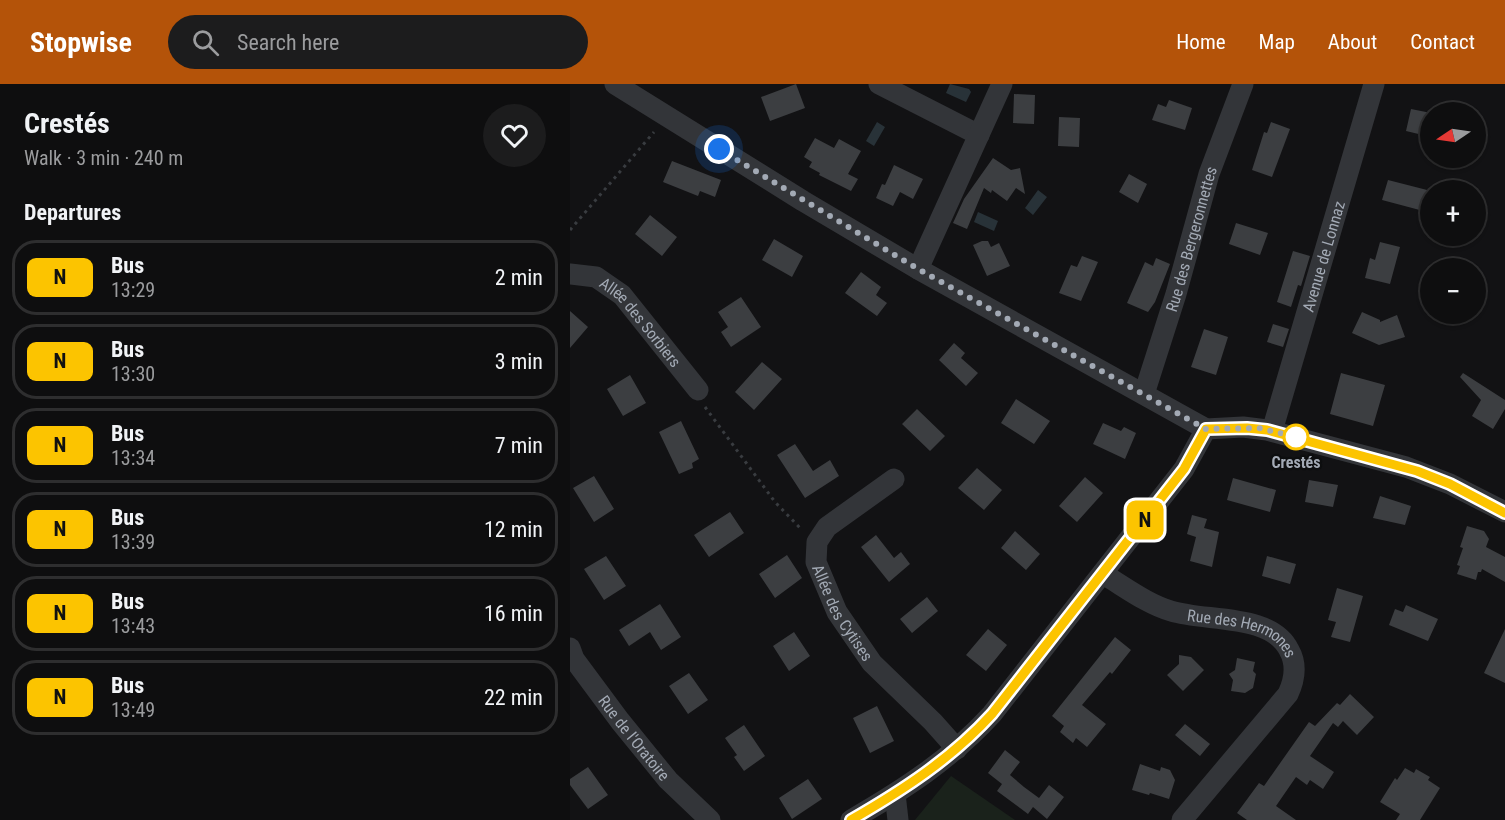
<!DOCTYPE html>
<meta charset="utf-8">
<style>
:root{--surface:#0e0e0f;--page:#1c1c1d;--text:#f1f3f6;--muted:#9b9c9e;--line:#2e2e2f;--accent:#b45309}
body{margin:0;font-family:"Roboto Condensed",sans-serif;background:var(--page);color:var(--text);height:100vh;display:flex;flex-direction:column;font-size:22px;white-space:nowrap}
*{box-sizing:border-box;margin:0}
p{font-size:20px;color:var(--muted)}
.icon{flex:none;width:33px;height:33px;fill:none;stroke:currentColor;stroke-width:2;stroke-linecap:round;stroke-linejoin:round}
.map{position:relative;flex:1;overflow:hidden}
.details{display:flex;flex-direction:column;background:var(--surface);width:570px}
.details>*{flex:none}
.badge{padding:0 12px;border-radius:9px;font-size:21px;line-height:39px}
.needle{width:39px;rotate:257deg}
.buttons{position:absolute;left:850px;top:18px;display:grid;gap:12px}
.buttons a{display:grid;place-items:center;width:66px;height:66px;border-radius:50%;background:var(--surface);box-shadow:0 2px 4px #0004,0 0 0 2px var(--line);font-size:30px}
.you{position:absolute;width:30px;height:30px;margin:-15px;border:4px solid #fff;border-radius:50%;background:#1a73e8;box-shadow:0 0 0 9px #1a73e833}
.map>.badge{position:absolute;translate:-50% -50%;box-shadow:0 0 0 3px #fff}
h2{padding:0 24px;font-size:22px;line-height:54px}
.round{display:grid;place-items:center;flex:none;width:63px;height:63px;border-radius:32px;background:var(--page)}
.summary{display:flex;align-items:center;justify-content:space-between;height:102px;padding:0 24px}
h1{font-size:28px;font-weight:700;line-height:45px}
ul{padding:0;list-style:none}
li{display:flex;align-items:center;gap:18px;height:75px;margin:0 12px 9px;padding:0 12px;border:3px solid var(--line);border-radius:24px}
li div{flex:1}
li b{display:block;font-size:22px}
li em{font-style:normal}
li .badge{min-width:66px;font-weight:700;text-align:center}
header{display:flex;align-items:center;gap:36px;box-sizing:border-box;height:84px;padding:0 30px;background:var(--accent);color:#fff}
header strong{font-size:28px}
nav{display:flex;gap:33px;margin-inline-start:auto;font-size:21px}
.search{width:420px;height:54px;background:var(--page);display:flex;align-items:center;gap:15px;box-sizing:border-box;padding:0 21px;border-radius:33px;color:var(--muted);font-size:22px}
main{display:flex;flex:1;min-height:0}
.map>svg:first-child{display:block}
</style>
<header>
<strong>Stopwise</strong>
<div class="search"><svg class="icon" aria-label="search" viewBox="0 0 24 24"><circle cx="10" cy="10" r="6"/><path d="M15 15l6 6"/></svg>Search here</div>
<nav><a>Home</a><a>Map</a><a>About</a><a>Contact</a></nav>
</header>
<main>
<section class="details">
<div class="summary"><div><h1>Crestés</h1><p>Walk · 3 min · 240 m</p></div><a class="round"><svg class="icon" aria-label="heart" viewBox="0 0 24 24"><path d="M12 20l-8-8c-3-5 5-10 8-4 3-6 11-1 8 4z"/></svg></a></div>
<h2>Departures</h2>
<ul>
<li><span class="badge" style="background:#fcc400;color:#111">N</span><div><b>Bus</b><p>13:29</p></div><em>2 min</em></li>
<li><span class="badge" style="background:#fcc400;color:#111">N</span><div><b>Bus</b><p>13:30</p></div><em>3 min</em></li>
<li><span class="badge" style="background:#fcc400;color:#111">N</span><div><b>Bus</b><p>13:34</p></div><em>7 min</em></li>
<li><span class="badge" style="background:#fcc400;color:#111">N</span><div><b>Bus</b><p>13:39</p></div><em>12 min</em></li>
<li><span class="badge" style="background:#fcc400;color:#111">N</span><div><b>Bus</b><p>13:43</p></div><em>16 min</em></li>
<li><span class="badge" style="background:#fcc400;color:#111">N</span><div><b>Bus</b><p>13:49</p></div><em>22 min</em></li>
</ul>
</section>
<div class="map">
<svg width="935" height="736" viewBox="0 0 935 736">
<rect width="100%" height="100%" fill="#121214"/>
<!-- green -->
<path fill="#1a221b" d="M381,692l64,44h-100z"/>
<!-- water -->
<path fill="#283238" d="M380,0l19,5 2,3 -5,10 -20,-9z
M307,38l8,5 -11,19 -8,-5z
M468,106l9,7 -14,18 -8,-7z
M408,128l20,9 -4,10 -20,-9z"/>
<!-- building -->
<path fill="#3c3e41" d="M226,0l9,24 -35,13 -9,-24z
M444,10l21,1 -1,29 -21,-1z
M599,16l23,8 -7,22 -33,-10 6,-16 8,3z
M841,25l20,4v24l-25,-6z
M489,33l21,1 -1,29 -21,-1z
M701,38l19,7 -18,48 -20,-7 12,-38 3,1z
M245,54l19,10 5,-9 22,12 -13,23 10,5 -7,12 -32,-16 1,-2 -11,-6 3,-5 -8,-5z
M423,74l18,12 9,-2 5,26 -9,-6 -9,13 -15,-11 -1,3 -7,-5 -17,41 -14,-6 11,-24z
M102,77l49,19 -6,17 -15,-6 -2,5 -35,-14z
M324,81l29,14 -10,20 -13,-7 -7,14 -17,-8 6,-14 3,1z
M559,90l18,10 -9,19 -19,-11z
M818,96l43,11v22l-49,-13z
M80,131l27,22 -15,19 -27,-22z
M666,139l32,10 -8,22 -31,-11z
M204,155l29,17 -11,21 -30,-17z
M412,157h6l3,6 8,-4 11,23 -23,10 -14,-31z
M810,158l20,5 -10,37 -25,-6 5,-20 5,2z
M723,167l17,5 -9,30 -3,-1 -7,22 -14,-5z
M512,172l16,6 -17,39 -22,-8 12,-28 6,2z
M586,174l14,6 -15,38 -7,10 -21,-9 18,-41 8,4z
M291,188l20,15 -5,8 11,8 -10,13 -32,-23z
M171,213l20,30 -30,20 -10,-15 7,-5 -10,-15z
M0,227l18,16 -18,21z
M792,228l18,8v2l17,-7 8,22 -26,8 -27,-12z
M703,240l16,5 -6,18 -16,-5z
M634,245l24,8 -12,38 -25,-8z
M384,259l11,10 -4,5 17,15 -12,13 -27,-26z
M192,278l20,17 -28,31 -19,-18z
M771,289l44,12 -12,41 -43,-12z
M893,289l42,27v9l-12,20 -21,-13 9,-16 -21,-23z
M60,291l16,28 -23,13 -16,-27z
M446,315l34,22 -16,23 -33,-21z
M347,325l28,27 -15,15 -28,-27z
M111,337l18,38 -7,4 1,5 -14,6 -20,-42z
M533,339l18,8 3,-4 12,6 -11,26 -32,-15z
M225,360l18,27 17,-11 9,16 -34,22 -28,-43z
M407,384l25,22 -18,20 -26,-22z
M24,392l20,33 -20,13 -21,-34z
M515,393l18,16 -26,29 -18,-16z
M663,394l43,12 -6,22 -43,-12z
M739,396l29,5 -5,22 -28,-5z
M810,412l31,10 -6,19 -32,-7z
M160,428l14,21 -35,24 -15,-22z
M622,431l15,4 -3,9 15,4 -7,35 -22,-6 6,-24 -9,-3z
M897,442l17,5 5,8 -3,8 19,10v25l-23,-13 -1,3h-3l-2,8 -19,-6 3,-8 -3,-1 6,-17 -3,-1z
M445,447l25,23 -14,16 -25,-22z
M306,451l18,23 7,-6 9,12 -21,18 -28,-35z
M217,471l15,23 -27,20 -16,-24z
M36,472l20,30 -22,14 -20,-31z
M697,472l29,8 -6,20 -28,-8z
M767,504l26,8 -13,46 -19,-5 5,-15 -8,-2z
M357,513l11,14 -26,22 -12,-14z
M90,520l21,33 -20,13 -11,-18 -21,14 -10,-16z
M836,521l32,14 -10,22 -39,-16 6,-16 8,3z
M418,545l19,16 -21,26 -20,-16z
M935,545v54l-21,-10z
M224,548l16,24 -21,15 -16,-25z
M545,553l16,13 -19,24 -2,-2 -28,33 24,19 -19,23 -11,-9 -3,5 -13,-11 4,-6 -12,-10z
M609,571l12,2 13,13 -21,21 -16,-16 12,-11z
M667,574l18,4 -2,9 3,3 -3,14 -8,5 -14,-2 2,-11 -4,-6 6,-4z
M119,589l19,27 -20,14 -19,-28z
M780,610l24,23 -17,18 -14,-14 -5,6 -5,-4 -23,33 24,16 -11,17 -13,-9 -3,5 -11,-8 -20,29 20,14h-49l-10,-7 22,-30 5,3 45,-64 6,4 22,-23 3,2z
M307,622l17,35 -24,12 -17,-35z
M615,640l25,20 -10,12 -25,-21z
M174,641l21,31 -21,15 -10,-14 3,-2 -12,-17z
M435,666l15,12 -10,13 14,12 15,11 10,-13 15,12 -17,22 -14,-12 -5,7 -31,-23 5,-7 -14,-11z
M570,680l20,7 1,-4 9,3 5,10 -6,19 -19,-6 -1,2 -17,-5z
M18,683l20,28 -20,14 -18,-24v-6z
M835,684l9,5 2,-4 14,8 -2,3 12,8 -20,32h-24l4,-6 -20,-12 15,-24 2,2z
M238,695l14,20 -30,20 -13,-21z"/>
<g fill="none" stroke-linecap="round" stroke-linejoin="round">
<!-- path -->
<path stroke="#393c40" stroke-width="3" stroke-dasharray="3 4.5" stroke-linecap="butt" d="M0,146l84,-98
M135,323l70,95 26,27"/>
<!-- street -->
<g stroke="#333539" stroke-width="21">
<path d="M45,0l188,117 115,68 288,160 37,-2 24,3 139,37 44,17 55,28"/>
<path d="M309,0l100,51"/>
<path d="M348,185l84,-185"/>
<path id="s1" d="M0,190l26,3 26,18 76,95"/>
<path id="s2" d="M574,310l32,-100 33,-120 34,-90"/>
<path id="s3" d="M702,347l102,-347"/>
<path id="s4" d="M324,395l-67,48 -10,15 -1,20 21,50 35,51 61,59 24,27"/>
<path id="s5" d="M533,490c22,13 44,30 68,37 35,11 100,2 118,39 8,14 6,29 -1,44l-106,126"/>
<path id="s6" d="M0,564l4,11 46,62 48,59 42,40"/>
<path d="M325,710l3,26"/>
<path d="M281,736c52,-30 100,-61 141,-106l192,-245 22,-40"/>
</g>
</g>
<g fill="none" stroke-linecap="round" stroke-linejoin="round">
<defs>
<path id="line" d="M281,736c52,-30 100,-61 141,-106l192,-245 22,-40 41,-1 20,2 150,41 33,13 55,29"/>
</defs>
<!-- line casing -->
<use href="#line" stroke="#fff" stroke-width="14"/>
<!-- line -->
<use href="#line" stroke="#fcc400" stroke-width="9"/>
<!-- walk -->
<path stroke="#a3aab5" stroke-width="6" stroke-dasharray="0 10.8" d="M149,65l199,120 288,160 53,-1 37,9"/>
</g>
<!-- markers -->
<circle fill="#fff" stroke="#fcc400" stroke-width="3" cx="726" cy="353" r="12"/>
<g text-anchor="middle" stroke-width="4.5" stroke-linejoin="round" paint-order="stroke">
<!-- street labels -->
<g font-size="16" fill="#a3aab5" stroke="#0d0e0f">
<text dy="6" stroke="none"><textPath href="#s2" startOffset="162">Rue des Bergeronnettes</textPath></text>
<text dy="6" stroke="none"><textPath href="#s3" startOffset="182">Avenue de Lonnaz</textPath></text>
<text dy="6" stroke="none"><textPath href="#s1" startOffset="90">Allée des Sorbiers</textPath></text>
<text dy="6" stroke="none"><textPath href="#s4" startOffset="178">Allée des Cytises</textPath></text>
<text dy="6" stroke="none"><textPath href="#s5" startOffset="154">Rue des Hermones</textPath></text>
<text dy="6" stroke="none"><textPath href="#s6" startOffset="111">Rue de l'Oratoire</textPath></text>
</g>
<!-- stop labels -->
<g font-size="16" font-weight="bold" fill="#a3aab5" stroke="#0d0e0f">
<text x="726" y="384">Crestés</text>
</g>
</g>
</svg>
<div class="buttons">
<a><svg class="needle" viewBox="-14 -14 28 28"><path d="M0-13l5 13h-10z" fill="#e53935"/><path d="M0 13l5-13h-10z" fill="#9b9c9e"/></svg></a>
<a>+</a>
<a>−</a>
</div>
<div class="you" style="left:149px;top:65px"></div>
<b class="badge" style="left:575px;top:436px;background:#fcc400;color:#111">N</b>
</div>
</main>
